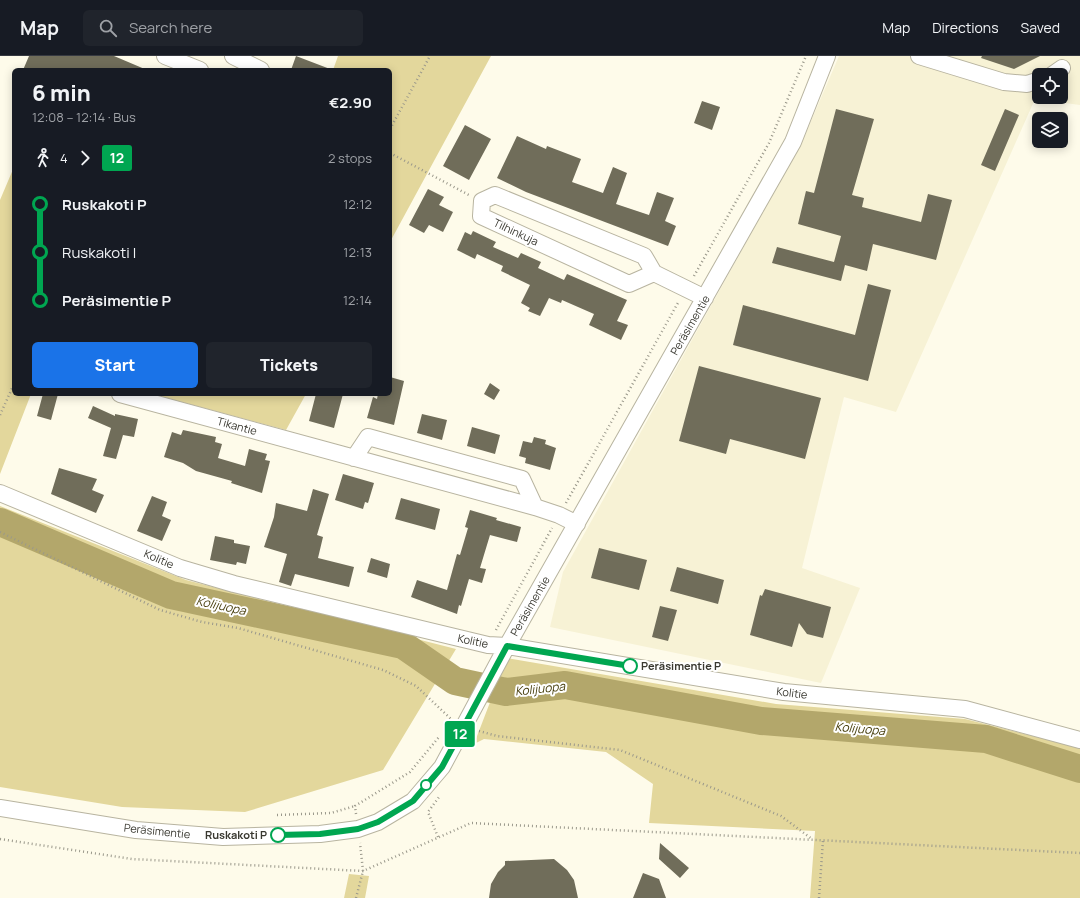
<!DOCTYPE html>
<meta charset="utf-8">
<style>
:root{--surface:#171b24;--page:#20242c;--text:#f1f3f6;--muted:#9ea1a6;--line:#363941;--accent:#1a73e8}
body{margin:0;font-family:Manrope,sans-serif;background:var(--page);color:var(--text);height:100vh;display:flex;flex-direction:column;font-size:15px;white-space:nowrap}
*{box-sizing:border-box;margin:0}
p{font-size:13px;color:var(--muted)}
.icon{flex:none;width:22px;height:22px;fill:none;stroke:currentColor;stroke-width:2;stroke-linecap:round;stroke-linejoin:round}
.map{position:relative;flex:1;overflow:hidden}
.side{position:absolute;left:12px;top:12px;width:380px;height:328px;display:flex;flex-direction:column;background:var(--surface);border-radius:6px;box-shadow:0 2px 10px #0003}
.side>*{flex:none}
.badge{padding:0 8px;border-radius:3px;font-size:14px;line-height:26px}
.controls{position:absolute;left:1032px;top:12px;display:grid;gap:8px}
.controls a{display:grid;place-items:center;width:36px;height:36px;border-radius:6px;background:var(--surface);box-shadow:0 2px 10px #0003;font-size:20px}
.map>.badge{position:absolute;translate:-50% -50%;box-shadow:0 0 0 2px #fff}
.legs{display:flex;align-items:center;gap:6px;height:44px;padding:0 20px;font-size:13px}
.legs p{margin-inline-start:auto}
.head{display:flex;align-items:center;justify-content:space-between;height:68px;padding:0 20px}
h1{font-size:22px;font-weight:800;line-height:30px}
.button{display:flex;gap:8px;margin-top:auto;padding:8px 20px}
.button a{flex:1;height:46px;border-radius:6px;background:var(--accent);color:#fff;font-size:16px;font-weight:800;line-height:46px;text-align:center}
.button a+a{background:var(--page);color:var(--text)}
ul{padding:0 20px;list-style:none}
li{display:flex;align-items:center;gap:14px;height:48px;font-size:15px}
li i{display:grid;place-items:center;width:6px;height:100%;margin:0 5px;background:currentColor}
li i::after{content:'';width:10px;height:10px;margin:-5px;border:3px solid;border-radius:50%;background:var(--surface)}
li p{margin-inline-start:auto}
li:first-child i{background:linear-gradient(#0000 50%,currentColor 0)}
li:last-child i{background:linear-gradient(currentColor 50%,#0000 0)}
header{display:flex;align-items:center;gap:24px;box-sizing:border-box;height:56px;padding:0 20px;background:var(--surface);border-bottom:1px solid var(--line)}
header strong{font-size:19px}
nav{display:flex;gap:22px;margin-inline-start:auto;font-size:14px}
.search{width:280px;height:36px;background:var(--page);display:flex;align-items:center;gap:10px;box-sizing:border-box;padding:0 14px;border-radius:6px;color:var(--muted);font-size:15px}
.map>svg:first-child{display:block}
</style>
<header>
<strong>Map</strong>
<div class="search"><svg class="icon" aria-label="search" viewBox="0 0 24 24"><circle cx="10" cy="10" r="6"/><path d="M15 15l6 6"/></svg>Search here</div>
<nav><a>Map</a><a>Directions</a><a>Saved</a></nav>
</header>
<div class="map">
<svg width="1080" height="842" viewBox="0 0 1080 842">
<rect width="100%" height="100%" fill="#fefbea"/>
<!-- built -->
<path fill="#f7f2d5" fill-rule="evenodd" d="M839,0h241v49l-45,-6 -139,313 -52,-15 -42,171 58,20 -39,95 -271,-56 13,-55 239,-430zM1039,19h22v22h-22z"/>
<!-- green -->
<path fill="#e3d79c" d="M338,0h153l-101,186v-172h-57z
M14,111v227h17l-31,80v-274z
M152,338h154l-20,36z
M0,450l186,74 270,69 -73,121 -138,42 -123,-5 -122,-20z
M507,602l269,46 189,15 115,29v150h-270l5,-67 -166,-8 4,-39 -47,-32 -122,-13 -10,5z
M349,818l20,2 -4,22h-21z"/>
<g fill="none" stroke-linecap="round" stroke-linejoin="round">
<!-- river -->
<path stroke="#b3a76b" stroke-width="28" d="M0,466l171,73 232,50 52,36 51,11 59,-7 196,36 225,18 94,30"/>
</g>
<!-- building -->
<path fill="#706d5a" d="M29,0h85l33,14h-124z
M296,0l34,13 -1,1h-38z
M982,0h58l-26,13 -33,-11z
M702,45l18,6 -8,23 -18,-7z
M836,53l38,10 -22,76 12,3 -2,9 59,15 7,-28 24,6 -16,60 -63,-16 -6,27 -22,-6 -4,16 -69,-18 5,-16 57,15 7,-26 -43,-12 8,-33 8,2z
M1005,53l14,6 -24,56 -14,-6z
M465,69l26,14 -22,41 -26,-14z
M517,80l29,13 1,-3 34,13 -9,23 31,11 10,-26 14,6 -11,31 33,11 8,-23 17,6 -9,23 11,5 -8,20 -142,-54 -29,-14z
M428,133l16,8 -5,8 14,7 -10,20 -14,-7 -5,8 -15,-8z
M473,175l23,11 -3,5 25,11 3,-5 20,9 -3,6 26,12 3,-6 60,26 -10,21 11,4 -7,15 -32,-15 5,-11 -32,-14 -1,3 -12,-5 -9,18 -12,-5 2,-3 -9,-5 9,-18 -29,-14 2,-5 -26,-12 -2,5 -18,-9 8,-18 6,3z
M868,228l23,6 -23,91 -135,-36 10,-40 112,30z
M699,310l122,32 -16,61 -75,-20 -4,15 -47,-13z
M390,321l14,4 -10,44 -27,-7 6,-21 4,2 1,-5h12z
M490,327l10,7 -6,10 -10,-6z
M43,338h15l-7,26 -14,-4z
M316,338h27l-9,34 -25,-7z
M93,350l22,10v-2l23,5 -4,18 -11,-2 -7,24 -13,-3 8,-28 -23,-10z
M422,358l25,6 -5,20 -25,-7z
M472,371l28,8 -5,19 -28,-8z
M183,374l33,7 -1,5 7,2 -4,14 27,8 4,-17 18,5 -2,6 5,1 -8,32 -31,-10 1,-2 -36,-10 -13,-8 -19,-6 8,-25 9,3z
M534,381l12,3 -1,4 11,4 -6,22 -25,-7 1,-5 -7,-2 4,-15 9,2z
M59,412l38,11 -5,11 12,5 -8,18 -45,-19z
M343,418l31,9 -6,20 -3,-1 -2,7 -28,-9z
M313,433l16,5 -12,41 6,2 -5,21 36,9 -5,20 -54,-13 -4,12 -12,-4 8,-28 -23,-7 10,-30 2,-14 31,8z
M152,440l15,6 -5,14 9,4 -9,21 -25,-10z
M401,442l39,11 -5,21 -40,-11z
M470,454l27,8 -1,2 25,7 -4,15 -27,-7 -10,33 6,1 -4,14 -13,-4 -8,27 -2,-1 -2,9 -46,-17 6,-17 30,10 10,-36 3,1 8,-27 -3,-1z
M215,480l19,4v3l16,3 -4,18 -9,-2 -1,3 -26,-5z
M599,492l48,12 -8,30 -48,-12z
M371,502l19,6 -3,14 -20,-6z
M677,511l47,13 -6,24 -48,-13z
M765,533l66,18 -8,31 -16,-4 -8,-11 -7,24 -42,-12 10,-40 2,1z
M660,550l17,4 -9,31 -16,-4z
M660,787l29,25 -9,10 -21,-19z
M554,803l13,11 7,10 4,18h-89l2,-14 7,-12 7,-7v-4z
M643,817l16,6 7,19h-33z"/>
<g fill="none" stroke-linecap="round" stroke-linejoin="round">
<defs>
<path id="minor" d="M165,0l35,14
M233,0l28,14
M919,0l85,26 23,2 12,-4
M1052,19l10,-7
M654,217l-25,11 -148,-68 1,-15 13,-6 149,61 10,17 51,25
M120,338l415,113 24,8 18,9
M354,402l14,-21 154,42 13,28
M0,437l180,75 54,16 254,61 19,1 277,46 181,17 115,31
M0,752l136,22 87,7 97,-3 38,-5 20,-7 35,-21 29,-34 65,-121 286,-504 34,-86"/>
</defs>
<!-- minor casing -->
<use href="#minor" stroke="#b8b4a0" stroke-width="18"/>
<!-- path -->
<path stroke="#9a988b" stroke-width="2.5" stroke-dasharray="1 3" stroke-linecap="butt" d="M390,73l40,-73
M390,97l79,42
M694,220l75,-133 37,-87
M0,359l14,-31
M566,447l113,-202
M0,476l160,78 42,12 36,6 145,42 33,16 35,33
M496,574l56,-102
M479,675l18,5 123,14 161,66 31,23
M356,758l-1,-8 55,-34 29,-35
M277,759l54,-2 24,-7
M438,781l-10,-25 11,-15
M0,783l132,20 231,12 108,-48 609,30
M356,842l7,-27 -3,-28
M819,842l4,-58"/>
<!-- minor -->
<use href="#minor" stroke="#fff" stroke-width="16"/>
</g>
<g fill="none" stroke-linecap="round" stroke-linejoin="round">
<defs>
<path id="line-1" d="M278,779l42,-1 38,-5 20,-7 35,-21 29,-34 65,-121 123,20"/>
</defs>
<!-- line-1 casing -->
<use href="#line-1" stroke="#fff" stroke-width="9"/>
<!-- line-1 -->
<use href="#line-1" stroke="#00a651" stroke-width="6"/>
</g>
<!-- markers -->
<g fill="#fff" stroke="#00a651" stroke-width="2">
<circle cx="630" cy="610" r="7"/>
<circle cx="426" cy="729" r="5"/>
<circle cx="278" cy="779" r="7"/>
</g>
<g text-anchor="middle" stroke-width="4" stroke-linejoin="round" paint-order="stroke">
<!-- street labels -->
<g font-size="11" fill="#393830" stroke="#fff">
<text transform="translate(516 176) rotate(25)" y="4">Tilhinkuja</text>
<text transform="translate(690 269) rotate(-60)" y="4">Peräsimentie</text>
<text transform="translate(237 370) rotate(15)" y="4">Tikantie</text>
<text transform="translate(159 503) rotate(23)" y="4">Kolitie</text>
<text transform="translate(530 550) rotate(-60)" y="4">Peräsimentie</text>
<text transform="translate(473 585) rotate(12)" y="4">Kolitie</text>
<text transform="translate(792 637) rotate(7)" y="4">Kolitie</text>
<text transform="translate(157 775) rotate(6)" y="4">Peräsimentie</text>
</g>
<!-- stop labels -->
<g font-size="11" font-weight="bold" fill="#393830" stroke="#fff" text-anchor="start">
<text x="641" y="614">Peräsimentie P</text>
<text x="267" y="783" text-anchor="end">Ruskakoti P</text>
</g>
<!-- water labels -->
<g font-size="12" font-style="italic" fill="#483f0e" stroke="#fff">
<text transform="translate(221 550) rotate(12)" y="4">Kolijuopa</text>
<text transform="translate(540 633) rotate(-6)" y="4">Kolijuopa</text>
<text transform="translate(860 673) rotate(5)" y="4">Kolijuopa</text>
</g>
</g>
</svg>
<div class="controls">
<a><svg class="icon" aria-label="locate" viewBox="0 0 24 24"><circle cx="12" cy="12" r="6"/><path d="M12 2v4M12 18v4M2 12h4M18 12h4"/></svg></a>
<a><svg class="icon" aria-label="layers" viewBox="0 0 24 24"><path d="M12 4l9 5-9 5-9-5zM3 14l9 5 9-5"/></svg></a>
</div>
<b class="badge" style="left:460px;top:678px;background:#00a651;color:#fff">12</b>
<section class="side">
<div class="head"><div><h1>6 min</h1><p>12:08 – 12:14 · Bus</p></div><b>€2.90</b></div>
<div class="legs"><svg class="icon" aria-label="walk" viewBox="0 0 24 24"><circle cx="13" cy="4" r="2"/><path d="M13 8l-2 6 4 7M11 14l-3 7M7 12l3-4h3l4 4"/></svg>4<svg class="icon" aria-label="forward" viewBox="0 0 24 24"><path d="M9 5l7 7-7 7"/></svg><b class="badge" style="background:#00a651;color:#fff">12</b><p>2 stops</p></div>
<ul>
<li><i style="color:#00a651"></i><b>Ruskakoti P</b><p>12:12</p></li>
<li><i style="color:#00a651"></i><span>Ruskakoti I</span><p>12:13</p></li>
<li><i style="color:#00a651"></i><b>Peräsimentie P</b><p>12:14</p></li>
</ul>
<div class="button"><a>Start</a><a>Tickets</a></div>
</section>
</div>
